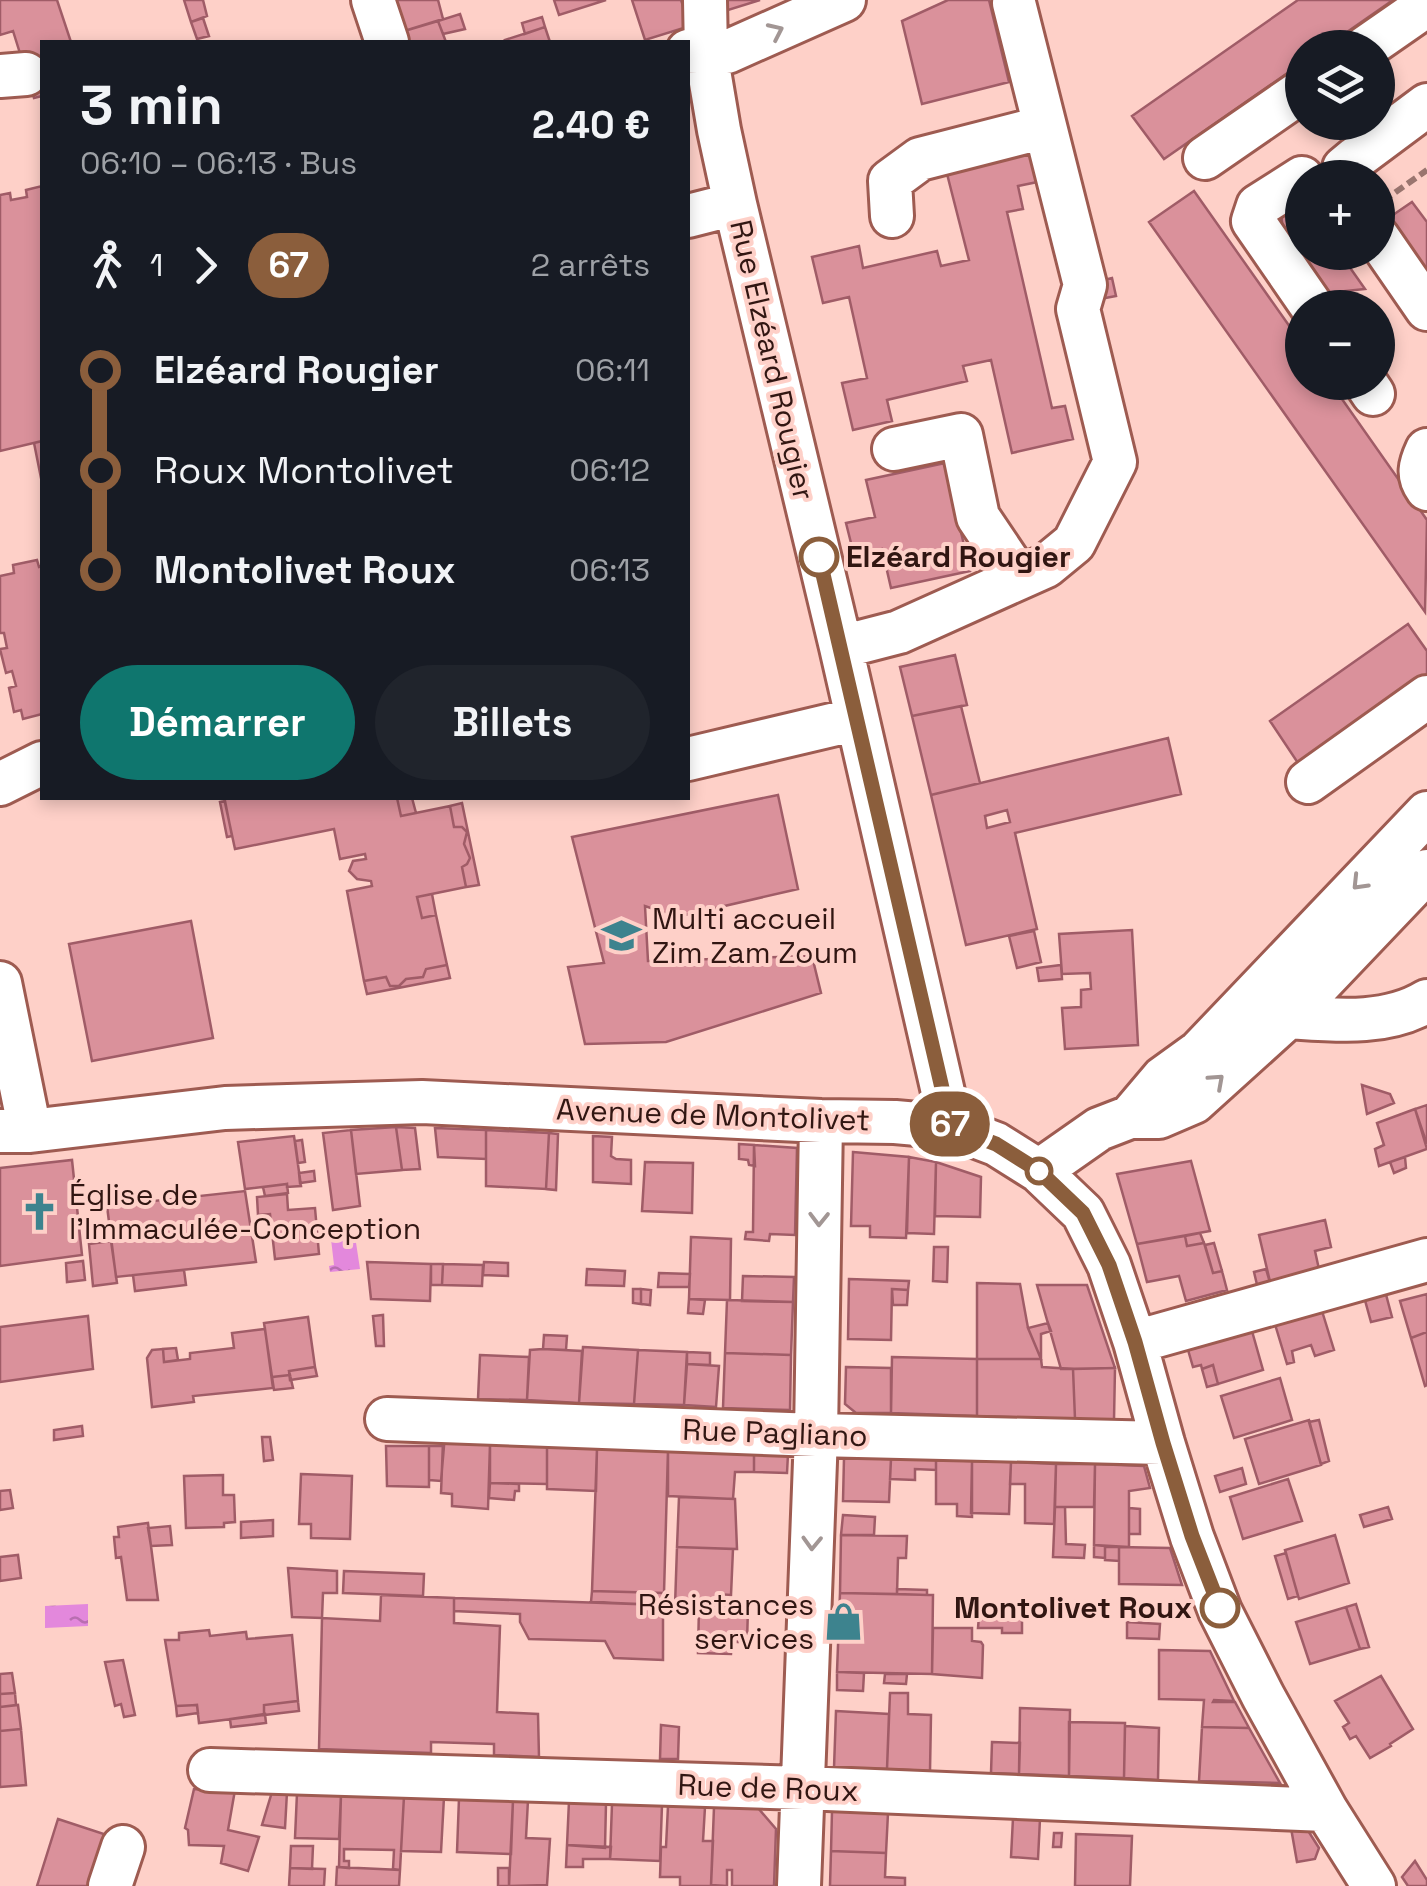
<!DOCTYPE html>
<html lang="fr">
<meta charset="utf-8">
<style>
:root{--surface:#171b24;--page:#20242c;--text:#f1f3f6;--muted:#9ea1a6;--accent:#0f766e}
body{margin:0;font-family:"Space Grotesk",sans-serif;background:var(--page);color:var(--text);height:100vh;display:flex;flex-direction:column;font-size:38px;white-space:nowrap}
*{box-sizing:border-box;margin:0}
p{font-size:32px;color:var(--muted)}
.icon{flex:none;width:55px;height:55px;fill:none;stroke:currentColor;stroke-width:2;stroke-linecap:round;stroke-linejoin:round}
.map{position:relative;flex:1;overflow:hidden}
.details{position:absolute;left:40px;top:40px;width:650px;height:760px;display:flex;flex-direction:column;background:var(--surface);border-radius:0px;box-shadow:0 5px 15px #0003}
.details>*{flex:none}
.badge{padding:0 20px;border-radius:32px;font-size:35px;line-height:65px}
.fabs{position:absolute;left:1285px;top:30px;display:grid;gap:20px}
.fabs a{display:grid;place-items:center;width:110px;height:110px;border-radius:50%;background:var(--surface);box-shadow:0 5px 15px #0003;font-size:50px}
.map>.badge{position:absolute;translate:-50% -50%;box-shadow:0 0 0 5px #fff}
.legs{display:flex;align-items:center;gap:15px;height:110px;padding:0 40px;font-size:32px}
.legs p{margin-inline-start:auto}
.headline{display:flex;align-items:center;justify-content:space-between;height:170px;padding:0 40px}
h1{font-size:55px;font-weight:700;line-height:75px}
.action{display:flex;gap:20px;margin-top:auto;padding:20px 40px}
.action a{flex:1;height:115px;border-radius:60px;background:var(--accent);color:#fff;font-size:40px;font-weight:700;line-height:115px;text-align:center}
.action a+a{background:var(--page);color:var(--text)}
ul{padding:0 40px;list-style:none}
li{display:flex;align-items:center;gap:35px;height:100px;font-size:38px}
li i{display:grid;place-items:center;width:15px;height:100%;margin:0 12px;background:currentColor}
li i::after{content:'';width:25px;height:25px;margin:-12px;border:8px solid;border-radius:50%;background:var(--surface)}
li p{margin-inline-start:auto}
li:first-child i{background:linear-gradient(#0000 50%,currentColor 0)}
li:last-child i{background:linear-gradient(currentColor 50%,#0000 0)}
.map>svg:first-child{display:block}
</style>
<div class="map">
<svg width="1427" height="1886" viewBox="0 0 1427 1886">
<defs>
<pattern id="water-ripples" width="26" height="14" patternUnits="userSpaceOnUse" patternTransform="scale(2.5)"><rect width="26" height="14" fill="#e388dc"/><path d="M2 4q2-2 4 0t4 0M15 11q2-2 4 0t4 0" fill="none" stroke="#b96eb1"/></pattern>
</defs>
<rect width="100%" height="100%" fill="#fed0c8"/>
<!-- water -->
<path fill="url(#water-ripples)" d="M355,1236l5,33 -30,3 -1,-6 5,-1 -3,-26z
M88,1604v22l-43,2v-22z"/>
<!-- building -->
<path fill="#da919b" stroke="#a05c67" stroke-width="2.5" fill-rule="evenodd" d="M0,0h57l14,42h-29v54l-8,2 -21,-67 -13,4z
M184,0h19l4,16 -16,6z
M391,0h47l5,19 -42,13z
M554,0h52l-47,15z
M632,0h49l9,26 -45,14z
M722,0h38l-35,11z
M948,0h41l20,82 -87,22 -20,-83z
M1298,0h95l-69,48h-22v15l-138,96 -32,-43z
M460,14l5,15 -22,5 -5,-13z
M542,17l3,10 -20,7 -3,-11z
M203,18l6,18 -12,3 -6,-17z
M438,21l8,21h-42l-3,-10z
M545,27l5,15h-44l-1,-2z
M1033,150l14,30 -29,6 5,23 -16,3 45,196 13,-2 8,33 -61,14 -21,-93 -28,6 4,15 -80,19 5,21 -39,9 -11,-47 25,-5 -18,-81 -26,6 -11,-46 47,-11 4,22 74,-17 4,15 28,-6 -24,-94z
M42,186v255l-42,10v-256l10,-2 1,7 16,-3 -1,-7z
M1194,191l108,153v38h28l97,138 -2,92 -276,-390z
M1412,202l15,20v54l-40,-57z
M1302,212v40h37l26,37 -38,4 -44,-63 -2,-16z
M1112,278l4,18 -16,3 -4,-17z
M42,441v42l-8,-40z
M945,463l25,108 -79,17 -9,-39 -28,6 -8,-32 29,-6 -9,-37z
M37,560l2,7 3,-1v148l-19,5 -2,-9 -7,2 -5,-24 7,-2 -4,-15 -6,2 -6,-24 7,-1 -3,-15h-4v-57l14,-3 -1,-8z
M1408,624l19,27v27l-127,88 -30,-45z
M955,655l12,50 -55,11 -12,-49z
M961,706l19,77 -49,12 -19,-79z
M1168,738l13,56 -166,39 22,96 -71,16 -35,-150zM1007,810l3,12 -23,6 -2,-12z
M778,795l20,94 -121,28 -32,-11 3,55 164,-5 9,37 -155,49 -81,2 -17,-77 36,-4 -32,-126z
M224,798h173l4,18 49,-10 4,21h8l5,5 -3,12 6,14 -3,6 -5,3 4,20 -49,10 5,21 14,-3 11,50 -21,4 -3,8 -17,2 -7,7h-9l-4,-9 -22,4 -17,-90 25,-5 -1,-5 -14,-2 -8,-8 4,-10 13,-2 -1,-5 -25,5 -6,-30 -99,20z
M397,798h15l4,15 -15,3z
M225,801l7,35 -5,1 -7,-35z
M462,803l17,82 -13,2 -4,-20 5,-3 3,-6 -6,-14 3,-12 -5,-5h-8l-4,-21z
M432,894l4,21 -14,3 -5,-21z
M191,921l22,117 -121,23 -23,-117z
M1132,930l6,115 -73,4 -3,-41 19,-1v-17l10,-1 -1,-16 -28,1 -3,-40z
M1034,931l7,31 -24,6 -8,-32z
M447,965l3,13 -83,16 -3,-13 22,-4 4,9h9l7,-7 17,-2 3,-8z
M1061,965l1,14 -23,2 -2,-13z
M1362,1085l28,9 4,9 -27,11z
M1427,1105v39l-12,-35z
M1415,1109l12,40 -48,17 -4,-17 9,-4 -7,-22z
M396,1127l19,1 5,41 -18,1z
M396,1127l6,43 -46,4 -5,-44z
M435,1128l51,2v29l-48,-2z
M351,1130l9,76 -27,4 -10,-77z
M486,1130l63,3 -3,56 -60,-3z
M549,1133l9,1 -2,56 -10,-1z
M294,1136l7,50 -14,1v-3l-42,5 -7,-47z
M593,1136l19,1 -1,19 5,3 15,1v24l-38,-2z
M302,1140l3,22 -7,1 -3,-22z
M739,1144l15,1 1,21 -6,-1 -1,-5 -9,-1z
M754,1145l43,3 -2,87 -25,-1 -1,7 -24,-2 1,-7h7z
M853,1152l56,5 -3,81 -36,-1v-11h-19z
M909,1157l27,5 -2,72 -27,-1z
M1405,1157l1,11 -12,5 -4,-11z
M72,1160l10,95 -82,11v-98z
M1191,1161l19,70 -73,13 -20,-70z
M645,1162l48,1 -1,50 -50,-2z
M936,1162l45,15 -1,40 -45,-1z
M314,1171l1,10 -15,2 -1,-10z
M287,1184l1,9 -23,3 -2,-9z
M245,1191l11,71 -140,15 -9,-71z
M287,1194l1,16 27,-2 4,46 -44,5 -5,-45 -12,1 -1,-18z
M1325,1220l6,27 -16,4 5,23 -49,12 -12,-51z
M1200,1233l4,10 -17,3 -2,-10z
M1185,1236l2,10 17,-3 9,30 9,-2 5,19 -41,11 -7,-25 -32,6 -10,-38z
M691,1237l40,2 -1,61 -41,-1z
M111,1241l6,42 -24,3 -4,-42z
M1214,1243l8,28 -9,2 -8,-28z
M934,1247h14l-1,35 -14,-1z
M83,1261l2,19 -18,2 -1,-19z
M367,1262l64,2 -1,37 -59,-2z
M484,1262l24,1v13l-25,-1z
M431,1264h12l-1,21h-11z
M443,1264l40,1 -1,21 -40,-1z
M587,1269l38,2 -1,15 -38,-1z
M1266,1269l5,17 -13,3 -4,-17z
M184,1270l2,15 -51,6 -2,-16z
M659,1273l31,1 -1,13h-31z
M743,1276l51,1 -1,25 -51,-1z
M849,1279l60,2 -1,9 -16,-1 -1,51 -43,-1z
M977,1283l43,1 8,44 13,31h-64z
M1037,1285h50l28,83 -54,1z
M1384,1287l8,30 -21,5 -8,-29z
M633,1289h8v15l-8,-1z
M641,1289l10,1 -1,15 -9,-1z
M892,1289l16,1 -1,15h-14z
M1427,1294v38l-16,6 -11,-37z
M1318,1298l16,52 -19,6 -4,-11 -19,6 2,11 -7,2 -16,-53z
M689,1299l16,1 -2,14 -15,-1z
M727,1300l66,2 -2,53 -66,-2z
M383,1315l1,31h-8l-3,-30z
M88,1316l5,53 -93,13v-55z
M308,1317l7,50 -26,4 1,4 -18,2 -8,-54z
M1248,1317l15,53 -45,14 -5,-19 -11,4 -1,-4 -8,2 -9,-31z
M1048,1323l3,8 -10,3v25l-13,-31z
M265,1329l8,59 -80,8 1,6 -42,5 -5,-49 5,-8 11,-1 1,13 26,-3v-6l44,-5 -2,-15z
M1427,1332v53l-2,1 -14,-48z
M544,1335l23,1 -1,14 -23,-1z
M583,1347l55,3 -4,54 -55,-1z
M176,1348l2,12 -14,2 -1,-13z
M543,1349l39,2 -3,52 -52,-3 3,-50z
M638,1350l49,2 -3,53 -50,-1z
M687,1352l23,1v12l-23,-1z
M725,1353l66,2 -1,55 -67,-2z
M480,1355l49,2 -2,43 -49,-1z
M892,1357l85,2v57l-86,-3z
M977,1359h64l1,8 31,2 2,50 -98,-3z
M687,1364l32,2 -3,41 -32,-2z
M1213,1365l5,19 -11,3 -5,-18z
M315,1367l2,9 -27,4 -1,-9z
M846,1367l45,1v45h-35l-11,-9z
M1115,1368l-1,52 -39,-1 -2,-50z
M290,1375l3,13 -19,2 -2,-13z
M1280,1378l12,42 -58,18 -13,-42z
M1309,1420l12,45 -62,19 -14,-45z
M1319,1420l10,41 -8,3 -12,-42z
M82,1426l1,10 -29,4v-10z
M262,1437h8l3,23 -9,1z
M443,1442l47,2 -2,65 -36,-3v-12l-11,-1z
M490,1444l57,2v38l-57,-1z
M386,1446h43v41l-42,-1z
M429,1446h15l-3,35 -12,-1z
M547,1446l50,2 -1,43 -49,-2z
M597,1448l71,2 -4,143 -72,-2z
M668,1450l86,3v19h-19l-2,27 -65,-3z
M754,1453l34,1 -1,19 -33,-1z
M844,1458l47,1 -2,43 -46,-1z
M891,1459l45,1v10l-21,-1v11l-25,-1z
M936,1460l36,1v56l-15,-1v-12h-21z
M972,1461l39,1 -2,52 -38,-1z
M1011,1462l45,2 -2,60 -29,-1v-39h-15z
M1056,1464h39l-1,43h-39z
M1095,1464l49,2 6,22 -21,3v56l-35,-2z
M1242,1468l4,16 -26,8 -5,-16z
M301,1474l51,2 -2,63 -39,-1v-14h-12z
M223,1475v20h11l1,27 -11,1v4l-38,1 -2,-52z
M1288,1479l14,42 -59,18 -13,-42z
M490,1483l29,1v7h-4l-1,9 -25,-2z
M10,1490l3,18 -13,2v-19z
M679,1497l56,2 2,50 -60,-2z
M1055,1507h10l1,37 19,1 -1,13 -31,-1z
M1388,1507l4,12 -28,8 -4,-12z
M1129,1508l11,1v25h-11z
M843,1515l32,2 -1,18h-33z
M273,1520v16l-32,2v-16z
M148,1523l10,77h-31l-6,-43 -5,1 -2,-21h5l-1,-10z
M170,1526l2,19 -21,1 -3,-18z
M841,1535l66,1 -1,22h-8l-1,36 -57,-1z
M1335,1535l14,48 -50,16 -14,-49z
M1094,1545l11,1v12l-11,-1z
M677,1547l56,2 -2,46 -14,-1 -1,13 -41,-1z
M1105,1547h14v14l-14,-1z
M1119,1547l51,1 12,37 -63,-1z
M1286,1553l12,43 -10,3 -13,-43z
M18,1555l3,23 -21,3v-24z
M288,1568l49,3v22h-14l-1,25 -30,-1z
M344,1571l80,3 -1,22 -80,-3z
M897,1589l30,1v5l-30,-1z
M592,1591l72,2 -1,12 -72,-3z
M840,1593l93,2 -1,79 -95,-2z
M381,1595l73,3v25l46,3 -3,86 41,2 1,43 -45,-2v-11l-63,-2v11l-112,-4 3,-131 58,3z
M454,1598l209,7v55l-49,-2 -9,-17 -76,-2 -9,-17v-8l-66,-3z
M1356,1604l13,43 -9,2 -14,-42z
M699,1606l49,2 -1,34h-15l-1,12 -33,-1z
M1346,1607l14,42 -50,15 -14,-42z
M979,1616l43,2v15h-20v-5h-24z
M1127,1622l33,2 -1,15 -32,-1z
M933,1628h39v13l9,1 2,3 -1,33 -50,-4z
M209,1630l1,6 36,-4 1,7 45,-4 6,66 -34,4v10l-65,8 -2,-18 -21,1 -11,-66h14v-7z
M1159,1650l51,1 24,50 -20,-1 -1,2h22l14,26 -47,-1 2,-27 -45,-1z
M123,1660l12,55 -11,2 -3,-13 -6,2 -10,-44z
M837,1672l27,1 -1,18 -26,-1z
M12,1673l3,20 -15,1v-20z
M885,1674h22l-1,10 -22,-1z
M1381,1676l32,53 -23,15 1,2 -21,12 -14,-22 -6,3 -7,-12 6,-4 -14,-22z
M15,1693l1,12 -16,2v-13z
M890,1693h18v21l23,1 -1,56 -43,-2z
M298,1701l1,10 -35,4v-10z
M18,1705l3,24 -21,2v-24z
M197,1705l1,8 -21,3 -1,-10z
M1020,1708l50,2 -1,66 -50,-2z
M836,1711l53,3 -2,55 -53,-1z
M265,1714l1,9 -35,4 -1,-8z
M1069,1722l56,1 -1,55 -55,-2z
M661,1725l18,2 -1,32h-18z
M1125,1726l34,2 -1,52 -34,-2z
M1202,1727l47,1 31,55 -81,-2z
M21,1729l5,56 -26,2v-56z
M992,1742l28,1 -1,31 -28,-1z
M194,1789l41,1 -7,40 31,7 -11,34 -27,-8 3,-17 -35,-1 -1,-15 -3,-2z
M272,1792h15l-2,36 -23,-3z
M297,1793l44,1 -2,45 -44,-1z
M341,1794l63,2 -4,74 -7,-1 1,-19 -50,-1v12h5v7l-10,-1z
M404,1796l40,1 -3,55 -40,-1z
M459,1798l54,2 -2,54 -54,-2z
M513,1800h15l-2,38 24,1 -3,46 -38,1z
M569,1801l37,2 -1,45 -38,-3z
M612,1804l50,1 -2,56 -50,-2z
M668,1806l37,1 -2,34h10l-2,45h-31v-9h-20l1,-30h5z
M714,1807l44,1 18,21 -2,57h-42v-16h-5v16l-16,-1z
M832,1811l56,2 -2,40 -55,-2z
M1013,1818l27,1 -2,40 -27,-2z
M58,1819l55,18 -16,49h-60z
M1291,1828l16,1 12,19 -4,11 -18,3z
M1054,1833h8l-1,14h-8z
M1076,1834l56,2 -2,50h-55z
M567,1845l44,2 -1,12h-27v8h-17z
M291,1846h22l-1,23 -22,-1z
M831,1851l55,2 -1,24 20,1v8h-75z
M1415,1861l12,19v6h-19l-6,-9z
M337,1867l63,3 -1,16h-63z
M290,1868l35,1 -1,17h-35z
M498,1868h11v18h-11z"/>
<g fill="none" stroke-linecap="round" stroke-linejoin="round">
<defs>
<path id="minor" d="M373,0l14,42
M705,0l1,53 13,77 16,74 106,443 110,480
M1365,48l62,-43
M688,51l39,1 117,-52
M0,76l26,-2
M1205,158l97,-67
M1302,178l-44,28 -5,15 60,87
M1342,178l2,-10 12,-10 71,-53
M688,216l47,-12
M892,216l-2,-35 30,-22 125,-32
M1378,238l49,71
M1365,382l8,12
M894,449l67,-14 17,82 41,61
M1427,450c-7,15 -10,25 0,39
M841,647l58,-15 147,-66 28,-23 41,-81 -37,-153 7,-24 -71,-282
M688,759l169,-40
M1308,782l119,-85
M0,784l42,-21
M0,983l30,148
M1288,1017c46,3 98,9 139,-16
M1130,1117l33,-39 36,-26 228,-239
M0,1131h30l195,-23 197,-6 399,19 74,1 56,5 45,17 43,27 44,42 26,52 26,77 28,101 29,94 28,74 43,85 63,114 48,76
M1039,1171l60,-42 31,-12h29l35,-15 94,-85 139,-146
M1135,1342l292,-82
M387,1419l429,16 347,8
M210,1770l593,18 523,22
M110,1886l13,-39
M799,1886l17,-451 5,-314"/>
</defs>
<!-- minor casing -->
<use href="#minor" stroke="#9e5b51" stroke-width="48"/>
<!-- path -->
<path stroke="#9a756f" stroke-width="6" stroke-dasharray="10 5" stroke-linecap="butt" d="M1383,201l44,-31"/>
<!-- minor -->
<use href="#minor" stroke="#fff" stroke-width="42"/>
</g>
<!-- one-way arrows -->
<defs><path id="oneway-chevron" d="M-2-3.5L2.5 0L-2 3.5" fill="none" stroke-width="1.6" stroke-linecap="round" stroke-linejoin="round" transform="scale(2.5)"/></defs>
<g stroke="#a29694">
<use href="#oneway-chevron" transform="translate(776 31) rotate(-25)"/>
<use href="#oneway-chevron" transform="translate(1359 883) rotate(134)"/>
<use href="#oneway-chevron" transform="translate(1217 1081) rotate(-42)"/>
<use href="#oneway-chevron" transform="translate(819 1219) rotate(91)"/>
<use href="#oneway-chevron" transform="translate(812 1543) rotate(92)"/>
</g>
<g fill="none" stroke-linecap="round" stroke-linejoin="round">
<defs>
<path id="line-1" d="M819,557l132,570 45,17 43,27 44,42 26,52 26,77 28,101 29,93 28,72"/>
</defs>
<!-- line-1 casing -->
<use href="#line-1" stroke="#fff" stroke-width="22"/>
<!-- line-1 -->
<use href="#line-1" stroke="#8b5e3c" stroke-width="15"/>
</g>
<!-- icons -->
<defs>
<symbol id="school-bare" viewBox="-9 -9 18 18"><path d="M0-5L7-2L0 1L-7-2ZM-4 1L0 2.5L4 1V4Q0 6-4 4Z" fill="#3d838e" stroke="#fed0c8" stroke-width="2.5" paint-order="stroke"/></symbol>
<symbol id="church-bare" viewBox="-9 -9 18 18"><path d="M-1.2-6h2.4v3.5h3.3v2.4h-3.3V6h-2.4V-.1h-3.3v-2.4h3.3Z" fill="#3d838e" stroke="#fed0c8" stroke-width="2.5" paint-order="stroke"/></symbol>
<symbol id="shop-bare" viewBox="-9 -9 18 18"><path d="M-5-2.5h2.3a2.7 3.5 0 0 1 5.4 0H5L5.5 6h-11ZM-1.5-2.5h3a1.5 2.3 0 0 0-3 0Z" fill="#3d838e" stroke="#fed0c8" stroke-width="2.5" paint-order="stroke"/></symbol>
</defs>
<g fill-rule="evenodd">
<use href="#school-bare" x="594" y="908" width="55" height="55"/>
<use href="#church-bare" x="12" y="1184" width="55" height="55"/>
<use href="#shop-bare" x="816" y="1594" width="55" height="55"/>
</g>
<!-- markers -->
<g fill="#fff" stroke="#8b5e3c" stroke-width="5">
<circle cx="819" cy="557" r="18"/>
<circle cx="1039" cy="1171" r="12"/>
<circle cx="1220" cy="1608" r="18"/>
</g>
<g text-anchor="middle" stroke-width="8" stroke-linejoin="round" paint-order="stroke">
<!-- street labels -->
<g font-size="30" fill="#311612" stroke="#fed0c8">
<text transform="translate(772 360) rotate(77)" y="10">Rue Elzéard Rougier</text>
<text transform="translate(713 1115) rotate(2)" y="10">Avenue de Montolivet</text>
<text transform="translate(775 1433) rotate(2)" y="10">Rue Pagliano</text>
<text transform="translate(768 1788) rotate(2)" y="10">Rue de Roux</text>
</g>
<!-- stop labels -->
<g font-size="30" font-weight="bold" fill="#311612" stroke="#fed0c8" text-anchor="start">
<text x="846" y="567">Elzéard Rougier</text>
<text x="1192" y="1618" text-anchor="end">Montolivet Roux</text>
</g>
<!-- poi labels -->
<g font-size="30" fill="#311612" stroke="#fed0c8" text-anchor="start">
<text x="652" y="929">Multi accueil<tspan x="652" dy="34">Zim Zam Zoum</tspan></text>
<text x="69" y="1205">Église de<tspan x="69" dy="34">l'Immaculée-Conception</tspan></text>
<text x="814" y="1615" text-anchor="end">Résistances<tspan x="814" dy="34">services</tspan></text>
</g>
</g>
</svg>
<div class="fabs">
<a><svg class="icon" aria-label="layers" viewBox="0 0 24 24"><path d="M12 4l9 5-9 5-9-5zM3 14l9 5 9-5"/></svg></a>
<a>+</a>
<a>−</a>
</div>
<b class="badge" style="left:950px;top:1124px;background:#8b5e3c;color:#fff">67</b>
<section class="details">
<div class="headline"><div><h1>3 min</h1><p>06:10 – 06:13 · Bus</p></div><b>2.40 €</b></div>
<div class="legs"><svg class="icon" aria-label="walk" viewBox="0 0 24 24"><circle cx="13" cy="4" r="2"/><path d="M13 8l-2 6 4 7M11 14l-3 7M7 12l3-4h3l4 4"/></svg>1<svg class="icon" aria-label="forward" viewBox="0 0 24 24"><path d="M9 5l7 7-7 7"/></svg><b class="badge" style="background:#8b5e3c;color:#fff">67</b><p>2 arrêts</p></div>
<ul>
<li><i style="color:#8b5e3c"></i><b>Elzéard Rougier</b><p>06:11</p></li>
<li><i style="color:#8b5e3c"></i><span>Roux Montolivet</span><p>06:12</p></li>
<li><i style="color:#8b5e3c"></i><b>Montolivet Roux</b><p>06:13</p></li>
</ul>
<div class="action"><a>Démarrer</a><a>Billets</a></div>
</section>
</div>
